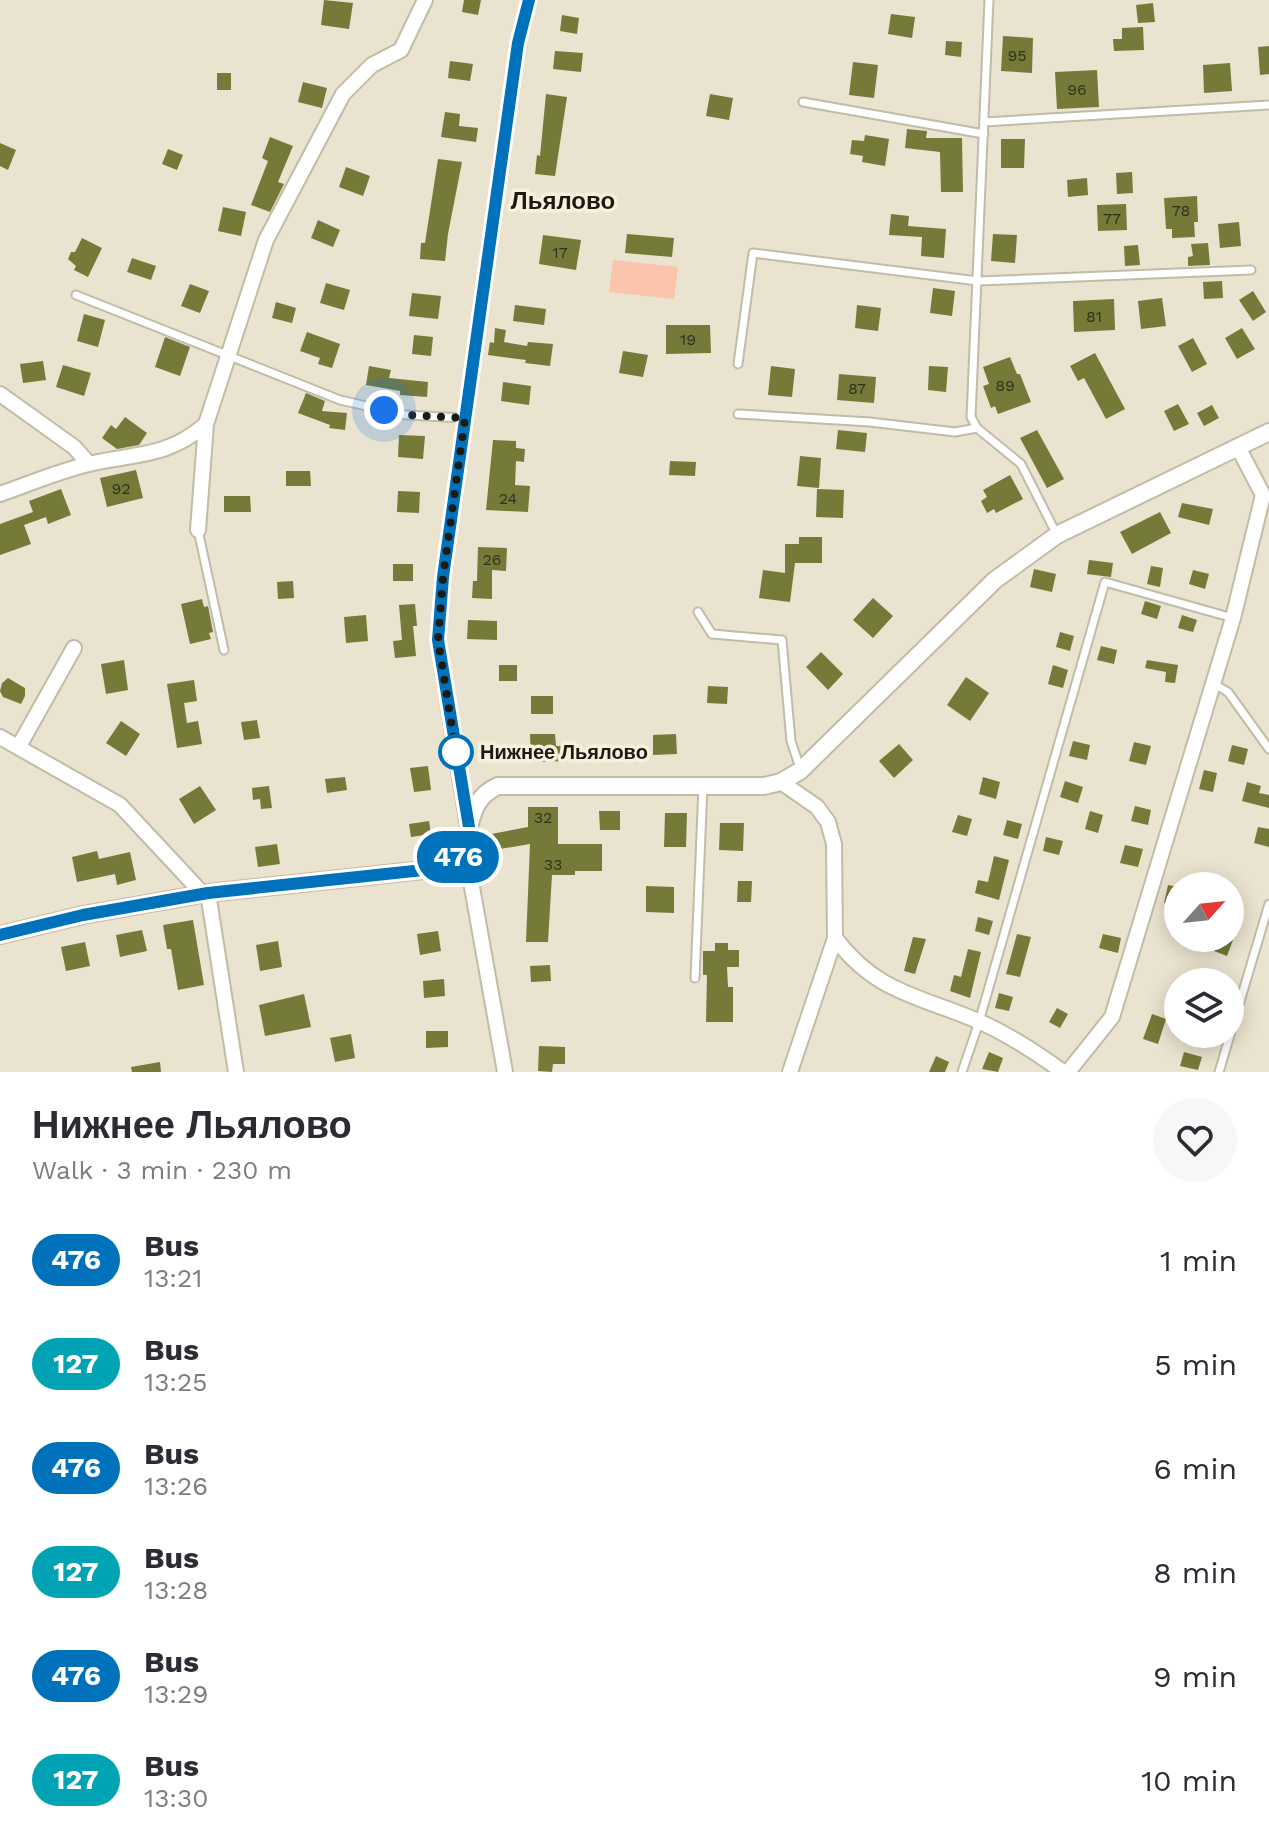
<!DOCTYPE html>
<meta charset="utf-8">
<style>
:root{--surface:#fff;--page:#f7f7f7;--text:#2b2b33;--muted:#7c7c81}
body{margin:0;font-family:"Work Sans",sans-serif;background:var(--page);color:var(--text);height:100vh;display:flex;flex-direction:column;font-size:30px;white-space:nowrap}
*{box-sizing:border-box;margin:0}
p{font-size:26px;color:var(--muted)}
.icon{flex:none;width:44px;height:44px;fill:none;stroke:currentColor;stroke-width:2;stroke-linecap:round;stroke-linejoin:round}
.map{position:relative;height:1072px;overflow:hidden}
.sheet{display:flex;flex-direction:column;background:var(--surface);flex:1}
.sheet>*{flex:none}
.badge{padding:0 16px;border-radius:26px;font-size:28px;line-height:52px}
.needle{width:52px;rotate:63deg}
.tools{position:absolute;left:1164px;top:872px;display:grid;gap:16px}
.tools a{display:grid;place-items:center;width:80px;height:80px;border-radius:50%;background:var(--surface);box-shadow:0 4px 20px #0003;font-size:40px}
.you{position:absolute;width:40px;height:40px;margin:-20px;border:6px solid #fff;border-radius:50%;background:#1a73e8;box-shadow:0 0 0 12px #1a73e833}
.map>.badge{position:absolute;translate:-50% -50%;box-shadow:0 0 0 4px #fff}
.round{display:grid;place-items:center;flex:none;width:84px;height:84px;border-radius:42px;background:var(--page)}
.head{display:flex;align-items:center;justify-content:space-between;height:136px;padding:0 32px}
h1{font-size:38px;font-weight:600;line-height:60px}
ul{padding:0;list-style:none}
li{display:flex;align-items:center;gap:24px;height:104px;padding:0 32px}
li div{flex:1}
li b{display:block;font-size:30px}
li em{font-style:normal}
li .badge{min-width:88px;font-weight:700;text-align:center}
.map>svg:first-child{display:block}
</style>
<div class="map">
<svg width="1269" height="1072" viewBox="0 0 1269 1072">
<rect width="100%" height="100%" fill="#eae3cf"/>
<!-- green -->
<path fill="#fac4ad" d="M613,260l65,7 -4,32 -65,-7z"/>
<!-- building -->
<path fill="#757a39" d="M324,0l29,3 -4,26 -28,-4z
M464,0h17l-3,15 -16,-3z
M1153,3l2,19 -17,1 -2,-18z
M891,14l24,3 -3,21 -24,-4z
M562,15l17,3 -2,16 -17,-3z
M1143,27l1,23 -30,1 -1,-12h9v-11z
M1003,36l30,2 -1,35 -31,-2z
M946,41l16,1 -1,15 -16,-2z
M1269,46v28l-9,1 -2,-28z
M555,51l28,2 -2,19 -28,-3z
M450,61l23,3 -3,17 -22,-3z
M853,62l25,3 -4,33 -25,-3z
M1230,63l2,28 -28,2 -1,-28z
M1097,70l2,37 -42,2 -2,-37z
M217,73h14v17h-14z
M303,82l24,6 -5,20 -24,-6z
M546,94l21,3 -12,79 -20,-2 2,-19 3,1z
M710,94l23,4 -4,22 -23,-4z
M445,112l15,2 -1,12 19,2 -2,14 -35,-5z
M907,129l20,2 -1,7h36l1,54h-22l-1,-40 -35,-4z
M865,135l24,4 -4,27 -23,-4 1,-6 -13,-2 2,-14 12,1z
M270,137l23,9 -15,36 6,2 -14,28 -19,-7 17,-44 -6,-3z
M1001,139h24l-1,29h-23z
M0,143l16,7 -8,20 -8,-4z
M168,149l15,6 -6,15 -15,-6z
M438,159l24,3 -14,72 -3,27 -25,-2 1,-16h4z
M346,167l24,9 -7,20 -24,-9z
M1132,172l1,21 -16,1 -1,-21z
M1087,178l1,17 -20,2 -1,-17z
M1197,196l1,26h-4l1,15 -23,1v-9h-6l-2,-31z
M1126,204l1,26 -29,1 -1,-26z
M223,207l23,5 -5,24 -23,-5z
M891,214l18,2 -1,10 38,3 -2,29 -23,-2 1,-19 -33,-2z
M318,220l22,10 -7,17 -22,-9z
M1239,222l2,24 -21,2 -2,-24z
M627,234l47,4 -2,19 -47,-4z
M993,234l24,1 -2,28 -24,-2z
M543,235l38,5 -5,30 -37,-6z
M82,238l20,10 -14,29 -14,-7 2,-4 -8,-7 3,-7h4z
M1208,243l2,22 -22,1v-9l5,-1 -2,-12z
M1138,245l2,20 -15,1 -1,-20z
M132,258l24,8 -5,14 -24,-8z
M1222,281l1,17 -19,1 -1,-17z
M326,283l24,7 -6,20 -24,-7z
M190,284l19,7 -9,22 -19,-7z
M933,288l22,3 -3,25 -22,-3z
M1253,291l13,21 -13,9 -14,-21z
M412,293l29,3 -3,23 -29,-3z
M1162,298l4,28 -25,3 -3,-28z
M1114,299l1,31 -41,2 -1,-31z
M276,302l20,6 -4,15 -20,-5z
M515,305l31,4 -2,16 -31,-4z
M857,305l24,3 -3,23 -23,-3z
M84,314l21,6 -7,27 -21,-6z
M666,325h44l1,28 -45,1z
M495,328l11,2 -2,12 23,4 1,-4 25,2 -3,22 -25,-3 1,-3 -38,-5 2,-13 4,1z
M1242,328l13,21 -18,10 -12,-21z
M307,332l33,12 -8,24 -14,-4 2,-6 -20,-7z
M414,335l19,2 -2,19 -19,-2z
M165,337l25,10 -10,29 -25,-9z
M1193,338l14,26 -15,8 -14,-26z
M623,351l25,4 -5,22 -24,-4z
M1095,353l30,56 -19,10 -22,-41 -6,3 -8,-15z
M1010,357l7,17h3l11,28 -33,12 -3,-8 -4,2 -8,-22 6,-2 -6,-17z
M43,361l3,19 -23,3 -3,-19z
M63,365l28,8 -7,23 -28,-9z
M369,366l22,4 -2,8 39,4 -1,15 -27,-2v-4l-34,-6z
M771,366l24,3 -3,28 -24,-2z
M929,366l19,1 -2,25 -18,-2z
M839,374l37,3 -2,26 -37,-3z
M503,382l28,4 -2,19 -28,-4z
M306,393l19,8 -3,10 25,2 -2,17 -16,-2 1,-3 -32,-12z
M1178,404l11,20 -15,7 -10,-20z
M1212,405l7,13 -15,8 -7,-13z
M125,417l22,16 -8,12 -22,4 -15,-11 9,-13 5,4z
M838,430l29,3 -2,19 -29,-3z
M1037,430l27,49 -17,9 -27,-50z
M399,435l26,1 -2,23 -25,-2z
M493,440l23,1v7l9,1 -1,13 -8,-1 -1,24 15,1 -2,26 -42,-2z
M800,456l21,2 -2,30 -22,-2z
M670,461l26,1 -1,14 -26,-1z
M136,470l7,28 -36,9 -7,-29z
M286,471h24l1,15h-25z
M1010,475l13,24 -27,14 -2,-4 -7,4 -6,-12 6,-4 -4,-7z
M61,489l10,26 -23,9 -2,-7 -22,8 7,19 -31,11v-31l33,-12 -4,-11z
M817,489l27,1 -1,28 -27,-1z
M398,491l22,1 -1,21 -22,-1z
M224,496h26l1,16h-27z
M1182,503l31,6 -4,16 -31,-8z
M1160,512l11,21 -39,21 -12,-22z
M799,537h23v26h-27l-5,39 -31,-4 4,-28 22,3v-29h14z
M478,547l29,1 -1,23 -14,-1v29l-20,-1 1,-17h4z
M1089,560l24,3 -2,14 -24,-3z
M393,564h20v17h-20z
M1151,566l12,2 -3,19 -13,-3z
M1034,569l22,5 -4,18 -22,-5z
M1193,570l16,4 -4,15 -16,-5z
M293,581l1,17 -16,1 -1,-17z
M873,598l20,18 -20,22 -20,-18z
M202,599l2,8 4,-1 5,26 -4,1 2,6 -21,5 -9,-40z
M1145,601l16,5 -4,13 -16,-5z
M415,604l2,22h-4l3,30 -21,2 -2,-17 9,-1 -3,-35z
M366,615l2,26 -22,2 -2,-26z
M1182,615l15,5 -4,12 -15,-4z
M468,620l29,1v19l-30,-1z
M1060,632l14,4 -4,15 -14,-4z
M1101,646l16,4 -3,14 -17,-4z
M821,652l22,22 -15,16 -22,-23z
M124,660l4,30 -22,4 -5,-30z
M1147,660l31,5 -3,18 -10,-1 1,-10 -21,-4z
M499,665h18v16h-18z
M1053,665l15,5 -5,18 -15,-4z
M966,677l23,16 -19,28 -23,-16z
M8,678l17,10v8l-4,8 -18,-7 -3,-6 2,-8z
M194,680l3,21 -13,2 3,20 11,-2 4,23 -25,4 -10,-64z
M708,686l20,1 -1,17 -20,-1z
M531,696h22v18h-22z
M257,720l3,18 -16,2 -3,-18z
M121,721l19,13 -14,22 -20,-13z
M530,734h25l1,12h10v15l-35,1z
M676,734l1,20 -24,1v-20z
M1073,741l17,4 -3,15 -18,-4z
M1134,742l17,4 -5,19 -17,-4z
M899,744l14,16 -19,18 -15,-17z
M1232,745l16,4 -4,16 -16,-4z
M428,766l3,24 -17,2 -4,-24z
M1204,770l13,3 -4,19 -14,-3z
M345,777l2,13 -20,3 -2,-14z
M983,777l17,5 -4,17 -17,-5z
M1065,781l18,6 -5,16 -18,-6z
M1247,782l14,4 -2,7 10,2v13l-27,-7z
M200,786l16,24 -22,14 -15,-25z
M269,786l3,22 -11,1 -1,-10 -7,1 -1,-12z
M1135,806l16,4 -3,15 -17,-4z
M528,807h30v37h44v27h-27v4h-23l-4,67h-22l4,-98 -42,7 -2,-16 42,-8z
M599,811h21v19h-20z
M1090,811l13,4 -5,18 -13,-4z
M665,813h22l-1,34h-22z
M958,815l14,4 -5,17 -15,-4z
M1007,820l15,4 -4,15 -15,-4z
M429,821l2,13 -20,3 -2,-13z
M720,823h24l-1,28 -24,-1z
M1258,827l11,2v18l-15,-4z
M1046,837l17,4 -4,14 -16,-4z
M277,844l3,20 -22,3 -3,-20z
M1125,845l18,4 -5,18 -18,-4z
M97,851l2,8 31,-7 6,28 -19,5 -2,-11 -38,8 -5,-25z
M994,856l15,4 -10,40 -24,-7 3,-13 10,2z
M738,881h14l-1,21h-14z
M1168,885l10,2v20l-14,-4z
M646,886l28,1v26l-28,-1z
M978,917l15,4 -4,14 -14,-4z
M193,920l11,65 -26,5 -7,-41h-4l-4,-24z
M142,930l5,21 -27,6 -4,-22z
M438,931l3,20 -21,4 -3,-21z
M1017,934l14,3 -11,40 -14,-3z
M1103,934l18,4 -3,15 -19,-5z
M913,937l13,2 -11,35 -11,-3z
M1219,938l14,2 -6,16 -13,-5z
M278,941l4,26 -22,4 -4,-26z
M85,942l5,24 -24,5 -5,-24z
M715,943h13v7h11v17h-12l1,20h5v35h-27l1,-47h-4v-24h12z
M968,949l13,3 -11,46 -20,-7 4,-16 7,2z
M550,965l1,16 -20,1 -1,-16z
M444,979l1,17 -21,2 -1,-17z
M999,993l14,4 -4,14 -14,-3z
M304,994l7,33 -46,9 -6,-31z
M1057,1008l11,6 -8,14 -11,-6z
M1152,1014l14,5 -8,25 -15,-5z
M426,1031h22v16l-22,1z
M351,1034l4,24 -20,4 -5,-24z
M539,1046l26,1v17h-12l-1,8 -14,-1z
M989,1052l14,6 -5,14 -16,-3z
M1184,1052l18,5 -4,13 -18,-4z
M936,1056l13,6 -4,10h-16z
M160,1062l1,10h-29l-1,-5z"/>
<g fill="none" stroke-linecap="round" stroke-linejoin="round">
<defs>
<path id="service" d="M989,0l-18,417 6,11 44,36 36,71
M803,102l181,32
M984,122l285,-17
M76,295l264,105 66,15 58,3
M738,364l15,-111 225,28 273,-11
M738,414l132,8 85,10 22,-4
M198,530l26,120
M698,612l14,22 70,6 9,101 9,27
M1214,684l14,8 41,57
M695,978l8,-192
M962,1072l17,-50 126,-440 128,36
M1219,1072l50,-168"/>
<path id="minor" d="M0,394l74,53 15,17
M0,494c29,-10 59,-23 89,-30 47,-11 78,-6 117,-40
M198,530l8,-106 60,-184 77,-146 29,-29 29,-15 24,-50
M0,737l120,68 83,89
M19,746l55,-98
M781,782l36,25 11,15 6,22 1,94 -45,134
M468,826l-30,-186 5,-63 75,-534 11,-43
M465,848l40,224
M208,893l28,179
M835,938c41,55 85,58 143,83 30,13 59,32 85,51
M1068,1072l44,-55 121,-399 30,-123 -25,-48"/>
<path id="tertiary" d="M0,935l83,-20 125,-22 234,-25c39,-20 15,-64 56,-82h266l17,-4 19,-11 195,-191 62,-45 212,-103"/>
</defs>
<!-- service casing -->
<use href="#service" stroke="#c2bba7" stroke-width="11"/>
<!-- minor casing -->
<use href="#minor" stroke="#c2bba7" stroke-width="18"/>
<!-- tertiary casing -->
<use href="#tertiary" stroke="#c2bba7" stroke-width="20"/>
<!-- service -->
<use href="#service" stroke="#fff" stroke-width="7"/>
<!-- minor -->
<use href="#minor" stroke="#fff" stroke-width="14"/>
<!-- tertiary -->
<use href="#tertiary" stroke="#fff" stroke-width="16"/>
</g>
<g fill="none" stroke-linecap="round" stroke-linejoin="round">
<defs>
<path id="line" d="M0,935l83,-20 125,-22 234,-25c19,-10 23,-21 27,-41l-31,-187 5,-63 75,-534 11,-43"/>
</defs>
<!-- line casing -->
<use href="#line" stroke="#fff" stroke-width="18"/>
<!-- line -->
<use href="#line" stroke="#0072bc" stroke-width="12"/>
<!-- walk -->
<path stroke="#1c1a12" stroke-width="8" stroke-dasharray="0 14.4" d="M384,410l22,5 59,3 -22,159 -5,63 18,112"/>
</g>
<!-- markers -->
<circle fill="#fff" stroke="#0072bc" stroke-width="4" cx="456" cy="752" r="16"/>
<g text-anchor="middle" stroke-width="7" stroke-linejoin="round" paint-order="stroke">
<!-- number labels -->
<g font-size="16" fill="#32321c">
<text x="1017" y="61">95</text>
<text x="1077" y="95">96</text>
<text x="1181" y="216">78</text>
<text x="1112" y="224">77</text>
<text x="560" y="258">17</text>
<text x="1094" y="322">81</text>
<text x="688" y="345">19</text>
<text x="1005" y="391">89</text>
<text x="857" y="394">87</text>
<text x="121" y="494">92</text>
<text x="508" y="504">24</text>
<text x="492" y="565">26</text>
<text x="543" y="823">32</text>
<text x="553" y="870">33</text>
</g>
<!-- stop labels -->
<g font-size="20" font-weight="bold" fill="#1c1a12" stroke="#f8f0dc" text-anchor="start">
<text x="480" y="759">Нижнее Льялово</text>
</g>
<!-- quarter labels -->
<g font-size="24" font-weight="bold" fill="#1c1a12" stroke="#f8f0dc">
<text x="563" y="209">Льялово</text>
</g>
</g>
</svg>
<div class="tools">
<a><svg class="needle" viewBox="-14 -14 28 28"><path d="M0-13l5 13h-10z" fill="#e53935"/><path d="M0 13l5-13h-10z" fill="#7c7c81"/></svg></a>
<a><svg class="icon" aria-label="layers" viewBox="0 0 24 24"><path d="M12 4l9 5-9 5-9-5zM3 14l9 5 9-5"/></svg></a>
</div>
<div class="you" style="left:384px;top:410px"></div>
<b class="badge" style="left:458px;top:857px;background:#0072bc;color:#fff">476</b>
</div>
<section class="sheet">
<div class="head"><div><h1>Нижнее Льялово</h1><p>Walk · 3 min · 230 m</p></div><a class="round"><svg class="icon" aria-label="heart" viewBox="0 0 24 24"><path d="M12 20l-8-8c-3-5 5-10 8-4 3-6 11-1 8 4z"/></svg></a></div>
<ul>
<li><span class="badge" style="background:#0072bc;color:#fff">476</span><div><b>Bus</b><p>13:21</p></div><em>1 min</em></li>
<li><span class="badge" style="background:#00a3b4;color:#fff">127</span><div><b>Bus</b><p>13:25</p></div><em>5 min</em></li>
<li><span class="badge" style="background:#0072bc;color:#fff">476</span><div><b>Bus</b><p>13:26</p></div><em>6 min</em></li>
<li><span class="badge" style="background:#00a3b4;color:#fff">127</span><div><b>Bus</b><p>13:28</p></div><em>8 min</em></li>
<li><span class="badge" style="background:#0072bc;color:#fff">476</span><div><b>Bus</b><p>13:29</p></div><em>9 min</em></li>
<li><span class="badge" style="background:#00a3b4;color:#fff">127</span><div><b>Bus</b><p>13:30</p></div><em>10 min</em></li>
</ul>
</section>
